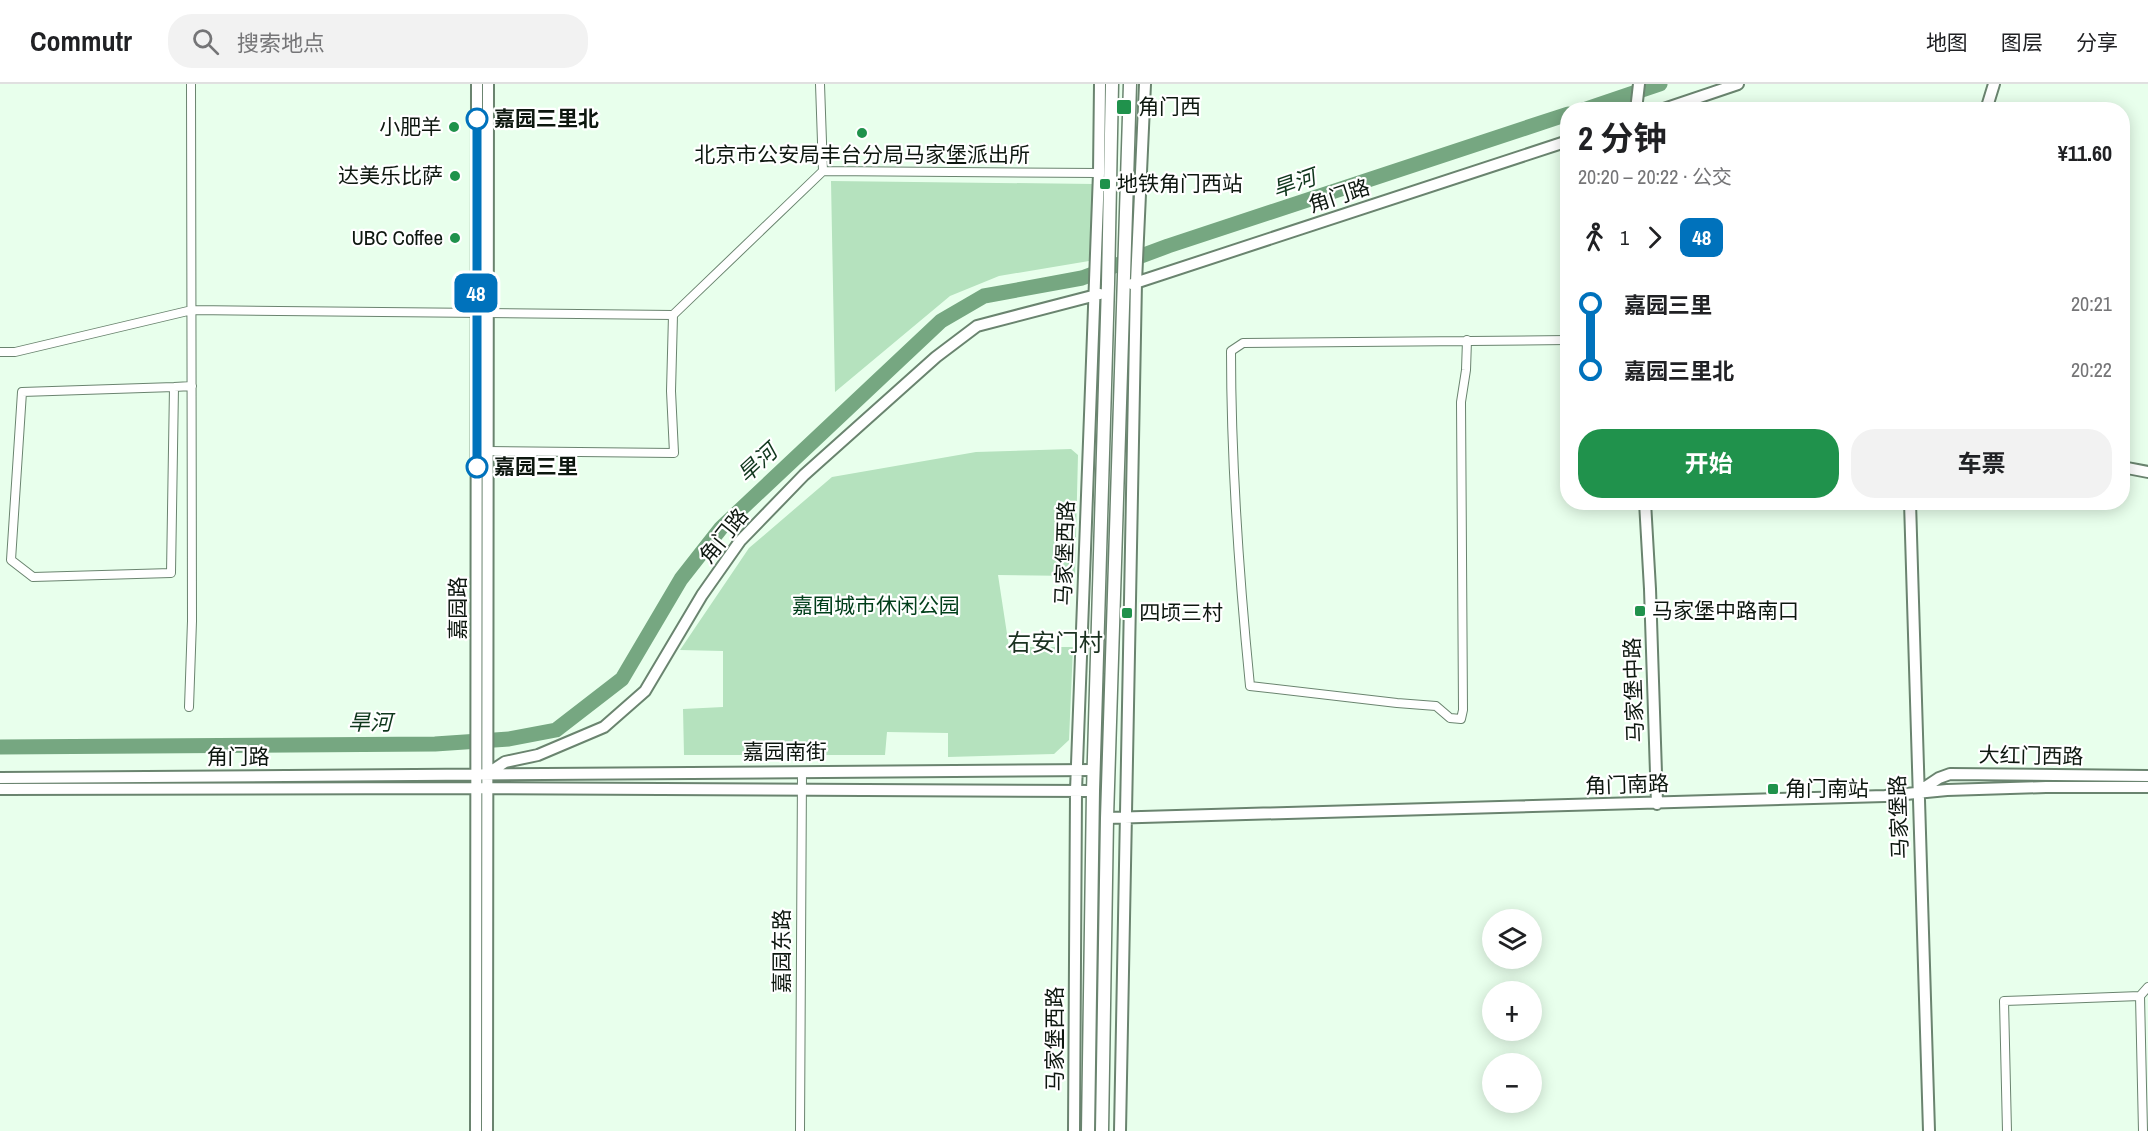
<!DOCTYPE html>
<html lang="zh">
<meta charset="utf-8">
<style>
:root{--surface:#fff;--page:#f2f2f2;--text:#202124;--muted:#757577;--line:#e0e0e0;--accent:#20924c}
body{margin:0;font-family:"Archivo Narrow","Noto Sans SC",sans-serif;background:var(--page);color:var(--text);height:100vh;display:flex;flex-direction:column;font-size:22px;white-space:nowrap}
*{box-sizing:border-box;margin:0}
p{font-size:20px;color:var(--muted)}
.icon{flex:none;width:33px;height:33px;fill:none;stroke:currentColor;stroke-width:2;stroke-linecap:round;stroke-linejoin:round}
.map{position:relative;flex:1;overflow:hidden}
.sheet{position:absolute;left:1560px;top:18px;width:570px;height:408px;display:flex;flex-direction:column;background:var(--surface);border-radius:24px;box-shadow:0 3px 15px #0003}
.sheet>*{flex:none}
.badge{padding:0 12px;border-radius:9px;font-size:21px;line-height:39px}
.fabs{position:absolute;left:1482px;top:825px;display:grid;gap:12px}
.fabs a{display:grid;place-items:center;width:60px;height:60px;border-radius:50%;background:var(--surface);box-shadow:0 3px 15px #0003;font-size:30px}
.map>.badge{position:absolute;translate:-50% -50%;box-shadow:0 0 0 3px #fff}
.legs{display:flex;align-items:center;gap:9px;height:66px;padding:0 18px;font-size:20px}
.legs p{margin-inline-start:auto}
.headline{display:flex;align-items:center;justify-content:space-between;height:102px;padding:0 18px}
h1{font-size:33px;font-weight:700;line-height:45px}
.cta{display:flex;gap:12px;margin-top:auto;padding:12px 18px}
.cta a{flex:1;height:69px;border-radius:24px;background:var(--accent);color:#fff;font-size:24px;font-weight:700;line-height:69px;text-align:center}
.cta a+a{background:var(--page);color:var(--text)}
ul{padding:0 18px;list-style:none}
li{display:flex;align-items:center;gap:21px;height:66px;font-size:22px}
li i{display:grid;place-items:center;width:9px;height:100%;margin:0 8px;background:currentColor}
li i::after{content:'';width:15px;height:15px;margin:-8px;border:4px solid;border-radius:50%;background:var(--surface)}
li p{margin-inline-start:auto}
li:first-child i{background:linear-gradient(#0000 50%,currentColor 0)}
li:last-child i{background:linear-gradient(currentColor 50%,#0000 0)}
header{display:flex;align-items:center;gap:36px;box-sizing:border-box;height:84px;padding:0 30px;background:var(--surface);border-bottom:2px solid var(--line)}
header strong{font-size:28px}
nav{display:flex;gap:33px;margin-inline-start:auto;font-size:21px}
.search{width:420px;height:54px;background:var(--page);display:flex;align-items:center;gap:15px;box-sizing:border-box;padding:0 21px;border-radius:24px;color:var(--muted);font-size:22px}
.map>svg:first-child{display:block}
</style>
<header>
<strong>Commutr</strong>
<div class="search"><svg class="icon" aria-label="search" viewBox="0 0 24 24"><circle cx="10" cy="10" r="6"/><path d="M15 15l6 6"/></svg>搜索地点</div>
<nav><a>地图</a><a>图层</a><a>分享</a></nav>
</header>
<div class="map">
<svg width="2148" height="1047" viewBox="0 0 2148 1047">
<rect width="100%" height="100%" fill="#e8ffec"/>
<!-- green -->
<path fill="#b5e2be" d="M831,97l263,3 -5,77 -90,15 -49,20 -115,96z
M1071,365l7,6 -3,121 -77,-1 11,72h64l-4,93 -15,14 -106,3v-24l-61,-1 -2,23h-201l-1,-46 40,-2v-56l-43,-1 69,-102 83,-71 144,-25z"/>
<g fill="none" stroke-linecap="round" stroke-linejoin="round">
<!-- river -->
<path stroke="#76a781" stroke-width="15" d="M1583,26l77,-26
M0,663l435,-3 74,-5 47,-9 66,-51 59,-100 40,-51 220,-207 43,-25 98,-18 86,-32 400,-132"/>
<defs>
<path id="street" d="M820,0l3,87
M1467,256l-1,30 -5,32 2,308 -2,9 -11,-1 -14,-12 -39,-3 -147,-17c-11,-111 -19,-223 -19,-335l12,-8 325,-3
M0,268h15l177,-42 481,5 150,-144 276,2
M174,303l-3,186 -138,4 -22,-17 11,-168 152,-5 18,-1
M487,367l187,2 -3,-62 2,-76
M189,623l3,-86 -1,-537
M2140,912l3,135
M800,1047l2,-359
M2007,1047l-3,-130 136,-5 8,-9"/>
<path id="secondary" d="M1636,26l3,-26
M1661,26l77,-26
M1986,26l8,-26
M1132,200l436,-143
M2122,383l26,5
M1645,418l5,87 7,215
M1910,418l19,629
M487,690l18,-12 33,-7 66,-28 41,-36 57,-96 38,-54 64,-66 132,-118 41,-31 123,-32
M0,694l1094,-8
M0,705l476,-1 617,3
M1918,708l21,-14 11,-4 198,2
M1107,734l778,-22 62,-6 99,-3h102
M476,1047l1,-1047
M487,1047l1,-1047
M1074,1047l2,-340 23,-618 1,-89
M1120,1047l16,-849 9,-198"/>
<path id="primary" d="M1088,1047l5,-340 15,-507 4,-200
M1102,1047l5,-313 23,-734"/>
</defs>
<!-- street casing -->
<use href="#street" stroke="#6a846f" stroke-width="10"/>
<!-- secondary casing -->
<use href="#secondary" stroke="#6a846f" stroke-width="14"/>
<!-- primary casing -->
<use href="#primary" stroke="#6a846f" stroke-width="15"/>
<!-- street -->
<use href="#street" stroke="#fff" stroke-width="8"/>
<!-- secondary -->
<use href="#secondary" stroke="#fff" stroke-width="10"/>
<!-- primary -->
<use href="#primary" stroke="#fff" stroke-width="12"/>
</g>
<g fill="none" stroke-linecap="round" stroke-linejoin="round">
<defs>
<path id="line-1" d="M477,383v-348"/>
</defs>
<!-- line-1 casing -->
<use href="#line-1" stroke="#fff" stroke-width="14"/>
<!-- line-1 -->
<use href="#line-1" stroke="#0072bc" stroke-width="9"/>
</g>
<!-- markers -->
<g fill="#20924c" stroke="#fff" stroke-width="2">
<rect x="1116" y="15" width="16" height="16" rx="3"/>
<circle cx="454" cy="43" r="6"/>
<circle cx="862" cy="49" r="6"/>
<circle cx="455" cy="92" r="6"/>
<rect x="1099" y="94" width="12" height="12" rx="3"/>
<circle cx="455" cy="154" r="6"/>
<rect x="1634" y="521" width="12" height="12" rx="3"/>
<rect x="1121" y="523" width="12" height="12" rx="3"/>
<rect x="1767" y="699" width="12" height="12" rx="3"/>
</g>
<g fill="#fff" stroke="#0072bc" stroke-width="3">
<circle cx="477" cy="35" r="10"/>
<circle cx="477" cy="383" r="10"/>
</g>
<g text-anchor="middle" stroke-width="4.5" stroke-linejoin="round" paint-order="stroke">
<!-- poi labels -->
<g font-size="21" fill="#0d170f" stroke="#fff" text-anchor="start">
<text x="1138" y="30">角门西</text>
<text x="442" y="50" text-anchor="end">小肥羊</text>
<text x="862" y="78" text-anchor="middle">北京市公安局丰台分局马家堡派出所</text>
<text x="443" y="99" text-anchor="end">达美乐比萨</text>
<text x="1117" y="107">地铁角门西站</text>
<text x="443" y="161" text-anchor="end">UBC Coffee</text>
<text x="1652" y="534">马家堡中路南口</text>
<text x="1139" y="536">四顷三村</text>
<text x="1785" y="712">角门南站</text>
</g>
<!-- stop labels -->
<g font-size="21" font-weight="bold" fill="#0d170f" stroke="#fff" text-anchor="start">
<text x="494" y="42">嘉园三里北</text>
<text x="494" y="390">嘉园三里</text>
</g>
<!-- street labels -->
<g font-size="21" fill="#0d170f" stroke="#fff">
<text transform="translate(1339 112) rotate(-18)" y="7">角门路</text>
<text transform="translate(724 452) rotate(-51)" y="7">角门路</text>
<text transform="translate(1065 469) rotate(-88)" y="7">马家堡西路</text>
<text transform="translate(458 524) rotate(-90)" y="7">嘉园路</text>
<text transform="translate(1634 606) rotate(-92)" y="7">马家堡中路</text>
<text x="785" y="675">嘉园南街</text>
<text transform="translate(2031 672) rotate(1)" y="7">大红门西路</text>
<text x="238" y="680">角门路</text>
<text transform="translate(1627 701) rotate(-2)" y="7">角门南路</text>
<text transform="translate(1899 733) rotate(-92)" y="7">马家堡路</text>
<text transform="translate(782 867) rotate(-90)" y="7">嘉园东路</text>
<text transform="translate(1055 955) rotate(-90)" y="7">马家堡西路</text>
</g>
<!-- park labels -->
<g font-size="21" fill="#003e1a" stroke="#fff">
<text x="876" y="529">嘉囿城市休闲公园</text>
</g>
<!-- water labels -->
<g font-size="22" font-style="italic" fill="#0f361c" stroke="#fff">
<text transform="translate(1294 99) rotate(-19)" y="8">旱河</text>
<text transform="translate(757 379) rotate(-43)" y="8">旱河</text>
<text x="370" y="646">旱河</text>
</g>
<!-- quarter labels -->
<g font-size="24" fill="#1b3221" stroke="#fff">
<text x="1055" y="567">右安门村</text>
</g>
</g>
</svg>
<div class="fabs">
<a><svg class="icon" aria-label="layers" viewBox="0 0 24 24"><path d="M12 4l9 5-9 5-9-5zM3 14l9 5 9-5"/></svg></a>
<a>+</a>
<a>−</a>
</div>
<b class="badge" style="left:476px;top:209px;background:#0072bc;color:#fff">48</b>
<section class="sheet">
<div class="headline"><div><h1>2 分钟</h1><p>20:20 – 20:22 · 公交</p></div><b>¥11.60</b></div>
<div class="legs"><svg class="icon" aria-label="walk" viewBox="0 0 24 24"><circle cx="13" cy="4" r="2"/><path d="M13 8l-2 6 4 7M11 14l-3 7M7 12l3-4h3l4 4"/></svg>1<svg class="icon" aria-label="forward" viewBox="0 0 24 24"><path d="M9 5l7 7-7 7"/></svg><b class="badge" style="background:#0072bc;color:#fff">48</b></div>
<ul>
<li><i style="color:#0072bc"></i><b>嘉园三里</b><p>20:21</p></li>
<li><i style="color:#0072bc"></i><b>嘉园三里北</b><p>20:22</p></li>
</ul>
<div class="cta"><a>开始</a><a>车票</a></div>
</section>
</div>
